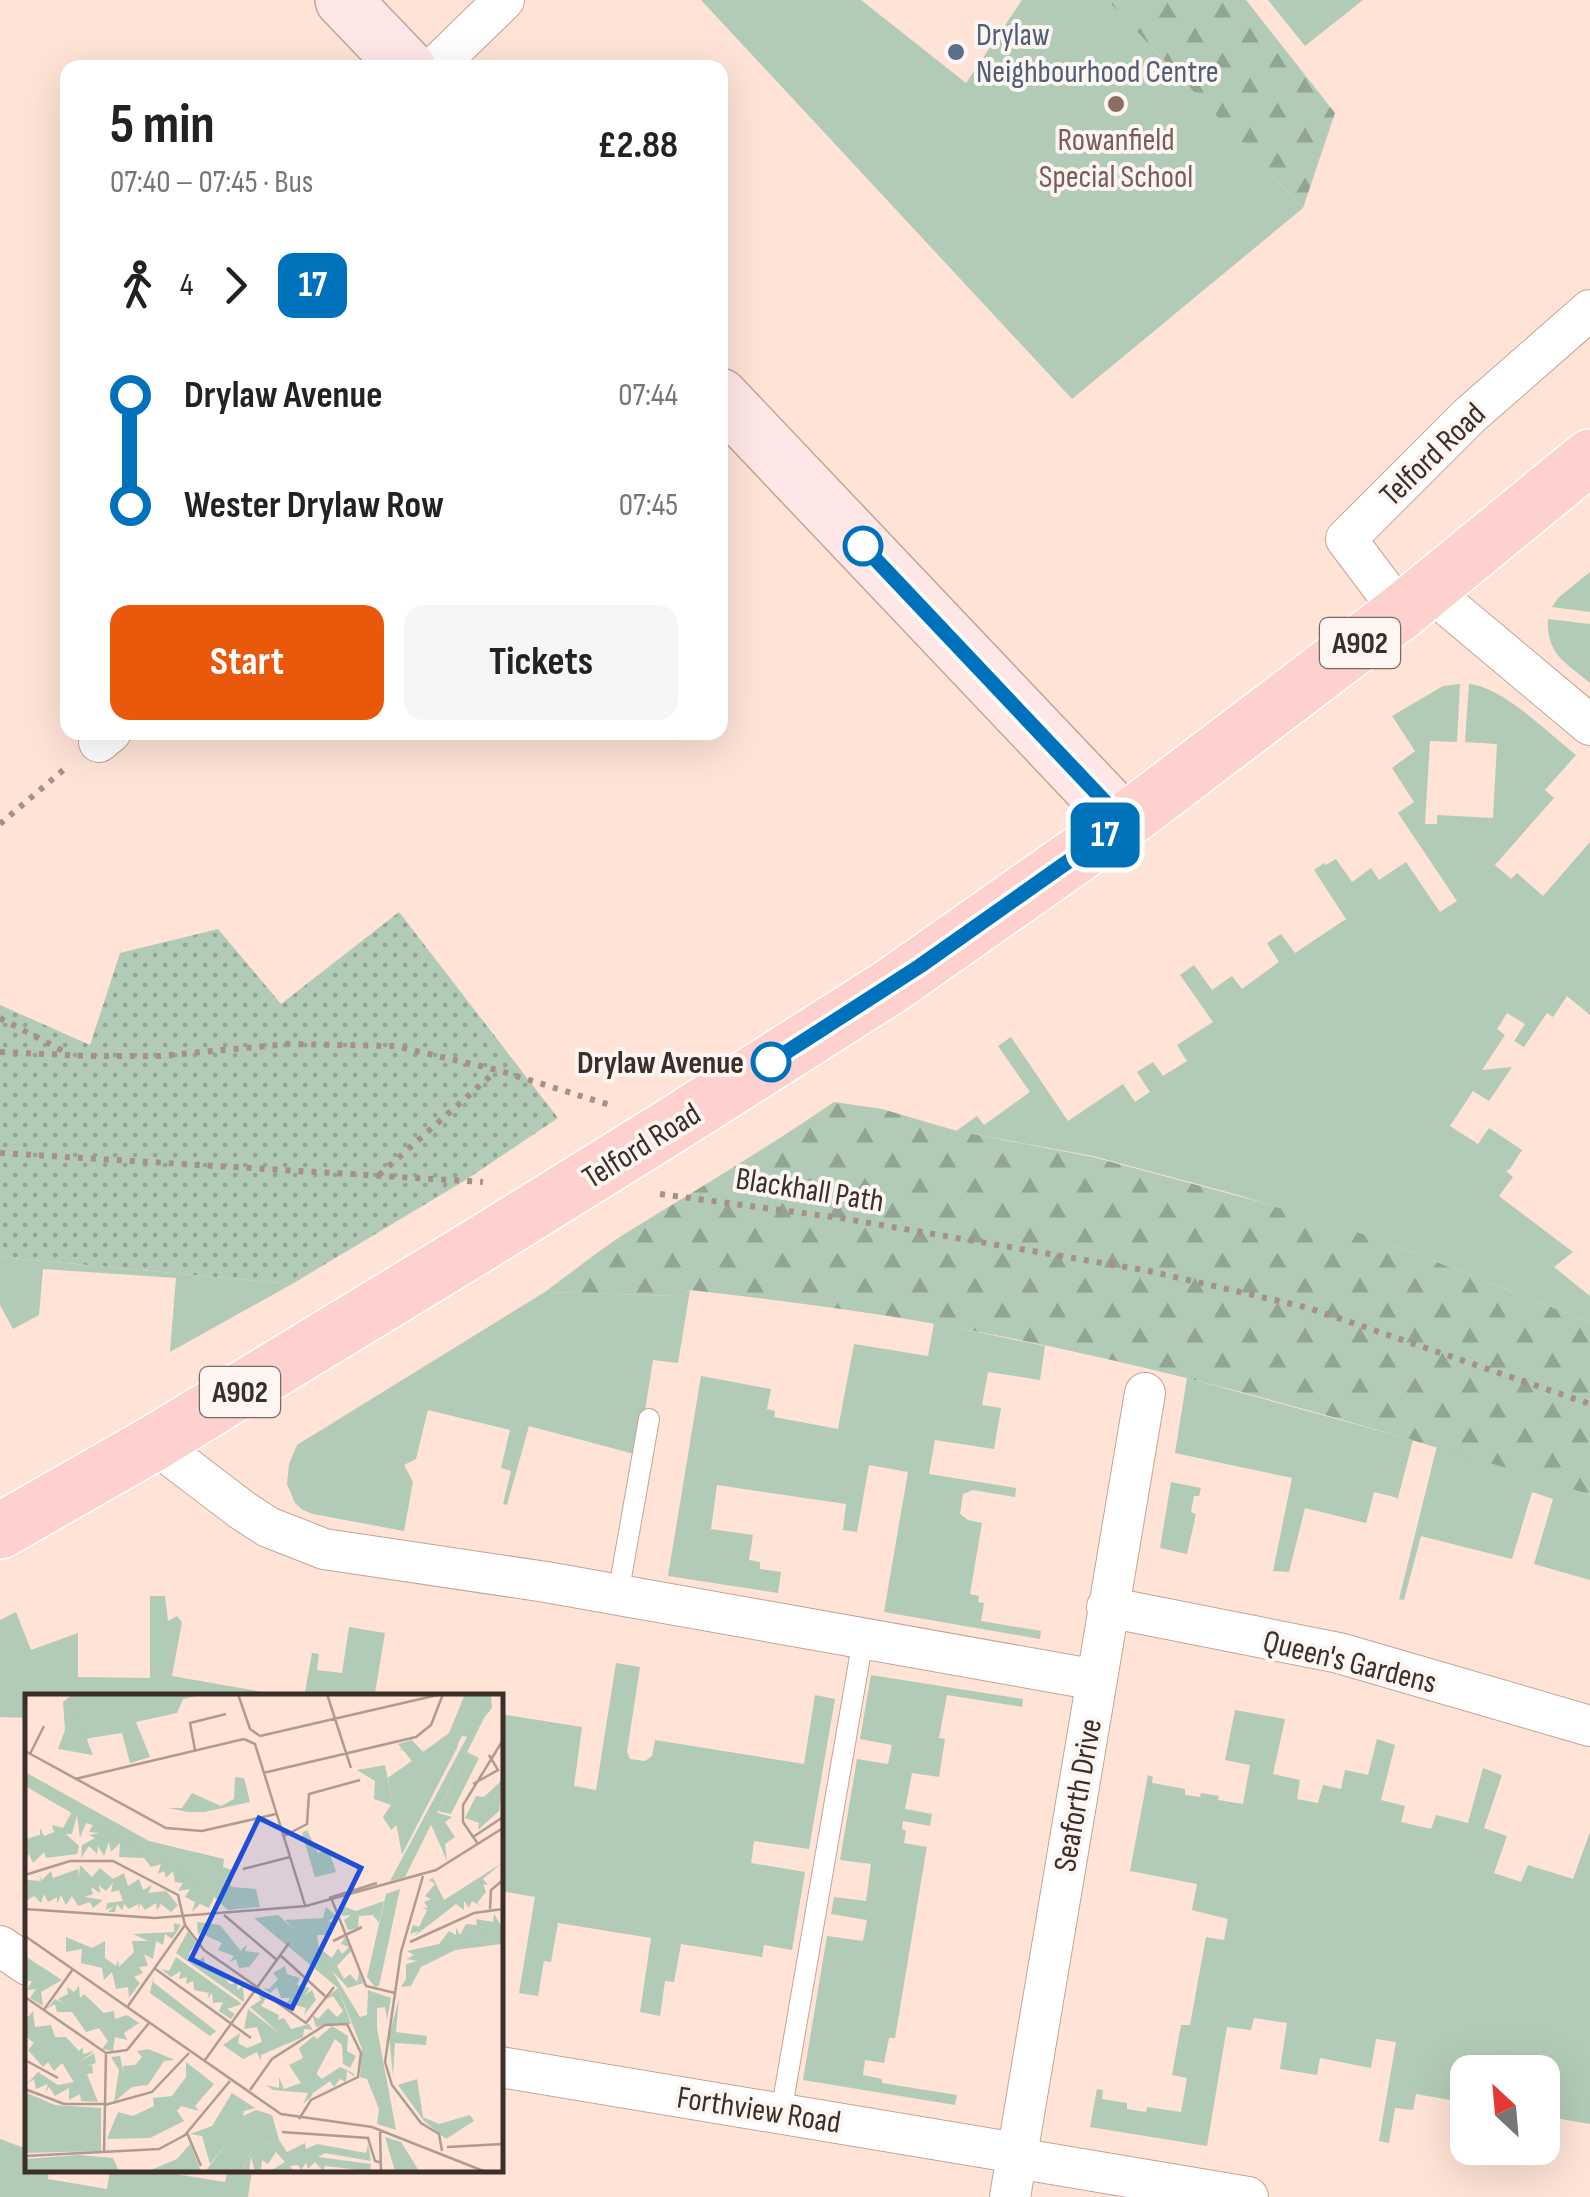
<!DOCTYPE html>
<meta charset="utf-8">
<style>
:root{--surface:#fff;--page:#f6f6f6;--text:#222;--muted:#767676;--accent:#ea580c}
body{margin:0;font-family:"Sofia Sans Condensed",sans-serif;background:var(--page);color:var(--text);height:100vh;display:flex;flex-direction:column;font-size:38px;white-space:nowrap}
*{box-sizing:border-box;margin:0}
p{font-size:32px;color:var(--muted)}
.icon{flex:none;width:55px;height:55px;fill:none;stroke:currentColor;stroke-width:2;stroke-linecap:round;stroke-linejoin:round}
.map{position:relative;flex:1;overflow:hidden}
.sheet{position:absolute;left:60px;top:60px;width:668px;height:680px;display:flex;flex-direction:column;background:var(--surface);border-radius:20px;box-shadow:0 10px 40px #0002}
.sheet>*{flex:none}
.badge{padding:0 20px;border-radius:15px;font-size:35px;line-height:65px}
.needle{width:65px;rotate:334deg}
.buttons{position:absolute;left:1450px;top:2055px;display:grid;gap:20px}
.buttons a{display:grid;place-items:center;width:110px;height:110px;border-radius:20px;background:var(--surface);box-shadow:0 10px 40px #0002;font-size:50px}
.map>.badge{position:absolute;translate:-50% -50%;box-shadow:0 0 0 5px #fff}
.legs{display:flex;align-items:center;gap:15px;height:110px;padding:0 50px;font-size:32px}
.legs p{margin-inline-start:auto}
.summary{display:flex;align-items:center;justify-content:space-between;height:170px;padding:0 50px}
h1{font-size:55px;font-weight:700;line-height:75px}
.primary-button{display:flex;gap:20px;margin-top:auto;padding:20px 50px}
.primary-button a{flex:1;height:115px;border-radius:20px;background:var(--accent);color:#fff;font-size:40px;font-weight:700;line-height:115px;text-align:center}
.primary-button a+a{background:var(--page);color:var(--text)}
ul{padding:0 50px;list-style:none}
li{display:flex;align-items:center;gap:35px;height:110px;font-size:38px}
li i{display:grid;place-items:center;width:15px;height:100%;margin:0 12px;background:currentColor}
li i::after{content:'';width:25px;height:25px;margin:-12px;border:8px solid;border-radius:50%;background:var(--surface)}
li p{margin-inline-start:auto}
li:first-child i{background:linear-gradient(#0000 50%,currentColor 0)}
li:last-child i{background:linear-gradient(currentColor 50%,#0000 0)}
.map>svg:first-child{display:block}
</style>
<div class="map">
<svg width="1590" height="2197" viewBox="0 0 1590 2197">
<defs>
<pattern id="grass-dots" width="8" height="8" patternUnits="userSpaceOnUse" patternTransform="scale(2.5)"><rect width="8" height="8" fill="#b2cbb6"/><path d="M2 2h.1M6 6h.1" fill="none" stroke="#92a594" stroke-width="1.8" stroke-linecap="round"/></pattern>
<pattern id="forest-firs" width="22" height="20" patternUnits="userSpaceOnUse" patternTransform="scale(2.5)"><rect width="22" height="20" fill="#b2cbb6"/><path d="M5 1l3.5 6h-7zM16 11l3.5 6h-7z" fill="#92a594"/></pattern>
</defs>
<rect width="100%" height="100%" fill="#fee3d6"/>
<!-- grass -->
<path fill="url(#grass-dots)" d="M399,912l159,206 -94,63 -172,103 -292,-27v-252l90,40 30,-92 98,-24 63,75z"/>
<!-- forest -->
<path fill="url(#forest-firs)" d="M1107,0h139l89,113 -32,95z
M834,1102l48,7 75,22 136,26 171,46 106,33 220,86v173c-216,-69 -436,-133 -660,-172 -79,-14 -160,-24 -240,-33l-11,6 -134,-4c27,-20 53,-41 81,-59 70,-43 141,-85 208,-131z"/>
<!-- green -->
<path fill="#b2cbb6" d="M701,0h160l105,83 56,-83h85l196,208 -231,191z
M1268,0h95l-58,46z
M1590,572v40l-38,-5 6,-9z
M1548,619l42,5v59c-24,-20 -44,-29 -42,-64z
M1460,684l-3,58 -27,-1 -5,83h12v-9l56,3 4,-74 -32,-2 4,-58c34,3 79,49 107,71l-31,35 9,8 -59,67 16,14 6,-6 26,23 47,-54v173l-23,-19 -14,21 -6,-4 -23,34 -10,-6 11,-17 -18,-11 -10,16 8,6 -23,35 30,-3 -23,34 -16,-10 -23,35 28,18 11,-16 33,22 -12,19 -4,2 7,6 -14,19 74,56 -19,15 36,29v26l-220,-86 -132,-41 -145,-39 -137,-25 21,-15 7,9 46,-33 -32,-46 13,-9 57,84 55,-37 12,18 15,-10 -13,-20 16,-10 10,14 24,-15 -10,-16 36,-23 -33,-47 14,-10 18,25 20,-14 10,13 37,-27 -12,-19 14,-9 14,19 51,-34 -32,-49 10,-7 2,2 10,-6 16,23 19,-14 8,12 27,-18 34,50 17,-11 -59,-88 16,-11 -22,-34 23,-17 -23,-35 51,-30z
M0,1257l292,27 -122,68 6,-74 -133,-9 -4,46 -26,14 -13,-24z
M690,1290l-12,73 -25,-3 -15,95 -109,-29 -22,79 -4,-1 8,-33 -10,-3 9,-38 -82,-20 -12,49 -12,6 9,17 -9,49 -91,-17 -10,-4 -8,-7 -8,-19 2,-20 8,-19 248,-153 134,4z
M934,1323l111,23 -5,34 -52,-8 -6,33 19,3 -7,41 -59,-9 -6,34 87,14 -1,9 -42,-7 -10,4 -3,20 8,6 14,3 -12,71 9,2 -1,6 6,1 -3,18 60,10 -1,8 -156,-27 24,-140 -39,-7 -12,67 -14,-2 3,-26 -129,-19 -6,44 42,6 -4,25 11,2v7l21,3 -3,21 -110,-17 33,-200 70,13 -4,20 8,2 -1,6 64,12 16,-85 74,12z
M1187,1378l226,62 -15,58 -24,-6 -8,31 -61,-15 -16,64 -16,-1 19,-93 -117,-25z
M1437,1446l153,49v85l-56,-16 19,-65 -21,-7 -20,67 -91,-23 -17,64 -5,-1z
M1171,1482l30,6 -2,8h-5l-3,16 5,2 -9,40 -27,-6z
M150,1596h15l3,25 9,-5 5,6 -10,54 119,21h-263l-1,21 -27,-1v-97l16,-8 15,38 47,-17v44l72,1z
M349,1627l36,6 -10,60 21,4h-92l8,-44 7,1 -2,16 25,3z
M616,1663l24,4 -13,85 3,7 15,2 7,-5 3,-16 149,24 11,-69 20,4 -26,150 -55,-8 -3,22 54,9 -13,78 -28,-5 -2,12 -81,-13 -7,38 -9,-1 -5,35 -20,-4 11,-74 -93,-15 -7,39 -7,-1 -6,35 -19,-3 16,-96 -35,-6v-177l82,13 -8,59 22,4z
M871,1675l152,24 -1,8 -75,-12 -8,43 6,1 -6,38 -27,-4 -7,36 27,5 -2,12 -27,-5 -1,8 4,2 -2,12 23,4 -1,5 -31,186h-6l-5,25 -19,-3 -2,15 19,4v4l75,12 -2,10 -152,-25 24,-144 36,5 4,-21 -36,-6 3,-17 32,4 5,-37 -31,-4 17,-101 31,5 4,-19 -32,-6z
M1235,1710l50,9 -12,55 27,6 -3,19 21,4 5,-18 18,4 4,-19 23,5 9,-36 18,6 -14,55 24,6 -4,16 30,7 5,-14 32,8 15,-55 19,7 -18,53 23,8 -13,37 27,9 7,-17 45,14 17,-47v292l-47,-8 -1,-44h-74l-6,30 -46,-8 -3,16 -18,-2 -6,35 -10,-2 17,-99 -20,-3 -5,29 -51,-10 -3,17 -37,-6 7,-46 -33,-5 -3,12 -24,-3 -20,119 -117,-19 7,-38 6,1 -1,9 25,4v6l19,3 1,-5 34,5 6,-34 -15,-3 9,-50h9l16,-88 18,3 4,-21 -36,-9 5,-26 -67,-13 18,-96 5,2 -1,6 33,6v6l15,2 1,-4 18,3 -1,4 25,4 7,-39 -25,-5z
M0,2139l27,10 1,21h21l-1,9 59,10 3,-19h52l1,2 62,10 3,-12h24l-4,27h-248z"/>
<g fill="none" stroke-linecap="round" stroke-linejoin="round">
<defs>
<path id="lane" d="M618,1595l31,-176
M781,2113l82,-474"/>
<path id="street" d="M434,68l70,-68
M1429,590l161,135
M1401,612l-55,-73 123,-123 121,-106
M99,742l12,-10
M154,1443l88,67 26,17 56,22 222,33 551,98
M1107,1607l232,46 251,73
M0,1946l28,19
M500,2067l517,86
M1016,2158l232,39
M1010,2197l135,-804"/>
<path id="secondary" d="M343,0l65,68
M720,396l404,426"/>
<path id="primary" d="M674,1124l217,-138 233,-164 277,-210 189,-155
M0,1531l154,-88 322,-196"/>
</defs>
<!-- lane casing -->
<use href="#lane" stroke="#c4a495" stroke-width="22"/>
<!-- street casing -->
<use href="#street" stroke="#c4a495" stroke-width="42"/>
<!-- secondary casing -->
<use href="#secondary" stroke="#c4a495" stroke-width="58"/>
<!-- primary casing -->
<use href="#primary" stroke="#fff" stroke-width="58"/>
<!-- path -->
<path stroke="#a59186" stroke-width="6" stroke-dasharray="5 8" stroke-linecap="butt" d="M0,824l68,-58
M0,1018l65,34
M0,1052l88,4h72l128,-12 107,2 102,24 113,35
M0,1153l483,29
M379,1175l117,-104
M660,1194l180,24 309,53 160,37 281,96"/>
<!-- lane -->
<use href="#lane" stroke="#fff" stroke-width="20"/>
<!-- street -->
<use href="#street" stroke="#fff" stroke-width="40"/>
<!-- secondary -->
<use href="#secondary" stroke="#fee7e7" stroke-width="55"/>
<!-- primary -->
<use href="#primary" stroke="#fed0ce" stroke-width="55"/>
<defs>
<path id="primary-bridge" d="M476,1247l198,-123"/>
</defs>
<!-- primary-bridge casing -->
<use href="#primary-bridge" stroke="#fff" stroke-width="58" stroke-linecap="butt"/>
<!-- primary-bridge -->
<use href="#primary-bridge" stroke="#fed0ce" stroke-width="55"/>
</g>
<g fill="none" stroke-linecap="round" stroke-linejoin="round">
<defs>
<path id="line-1" d="M771,1062l149,-96 204,-144 -261,-276"/>
</defs>
<!-- line-1 casing -->
<use href="#line-1" stroke="#fff" stroke-width="22"/>
<!-- line-1 -->
<use href="#line-1" stroke="#0072bc" stroke-width="15"/>
</g>
<!-- markers -->
<circle fill="#5c6f8a" stroke="#fcf5f2" stroke-width="4" cx="956" cy="52" r="10"/>
<circle fill="#8d6e63" stroke="#fcf5f2" stroke-width="4" cx="1116" cy="104" r="10"/>
<g fill="#fff" stroke="#0072bc" stroke-width="5">
<circle cx="863" cy="546" r="18"/>
<circle cx="771" cy="1062" r="18"/>
</g>
<g text-anchor="middle" stroke-width="8" stroke-linejoin="round" paint-order="stroke">
<!-- shield labels -->
<g fill="#fcf5f2" stroke="#766a65" stroke-width="2.5">
<rect x="1320" y="618" width="80" height="50" rx="8"/>
<rect x="200" y="1367" width="80" height="50" rx="8"/>
</g>
<g font-size="30" font-weight="bold" fill="#3c2f28">
<text x="1360" y="653">A902</text>
<text x="240" y="1402">A902</text>
</g>
<!-- service labels -->
<g font-size="32" fill="#4e5e75" stroke="#fcf5f2" text-anchor="start">
<text x="976" y="45">Drylaw<tspan x="976" dy="37">Neighbourhood Centre</tspan></text>
</g>
<!-- education labels -->
<g font-size="32" fill="#785e54" stroke="#fcf5f2">
<text x="1116" y="150">Rowanfield<tspan x="1116" dy="37">Special School</tspan></text>
</g>
<!-- street labels -->
<g font-size="32" fill="#3c2f28" stroke="#fcf5f2">
<text transform="translate(1432 454) rotate(-44)" y="11">Telford Road</text>
<text transform="translate(641 1145) rotate(-32)" y="11">Telford Road</text>
<text transform="translate(810 1189) rotate(9)" y="11">Blackhall Path</text>
<text transform="translate(1350 1661) rotate(14)" y="11">Queen's Gardens</text>
<text transform="translate(1077 1795) rotate(-80)" y="11">Seaforth Drive</text>
<text transform="translate(759 2109) rotate(9)" y="11">Forthview Road</text>
</g>
<!-- stop labels -->
<g font-size="32" font-weight="bold" fill="#3c2f28" stroke="#fcf5f2" text-anchor="end">
<text x="744" y="1073">Drylaw Avenue</text>
</g>
</g>
<!-- overview -->
<g transform="translate(25 1694)">
<rect width="478" height="478" fill="#fee3d6"/>
<path d="M48,0h42l-28,46 6,15 -35,-6 7,-19 -2,-28zM440,0h26l1,14 -24,29 -6,-1 -60,118 -14,-76 24,-17 -3,-12 -9,1 12,-10 11,12 26,-19zM0,78l124,69 75,18 -1,8 12,4 -9,9 6,7 24,2 4,18 -22,2 -213,-123zM410,118l17,5 -7,5 10,15 -10,7 2,17 -17,-39zM468,233h9v17l-47,6 -34,17 -10,19 -10,1 14,-23zM313,294l13,36 -35,3 -4,-13 6,5 10,-11 9,9 6,-6 -10,-15 -11,5zM289,342l9,9 -11,51 -9,8 5,-11 -35,-3 -7,-5 13,3v-11l5,12 17,-6 -12,-18 14,-7 -4,-10zM360,443l16,5 18,29h-24z" fill="#b2cbb6"/>
<path d="M457,15l5,3 -82,165 -15,4zM360,71l12,60 -6,5 -8,-13 8,-12 -17,-6 1,-18 -18,-11zM210,83l9,1 6,24 -46,10h-16l-21,-4h15l10,-15 29,13 13,-7zM375,195l-21,97 -4,1 -8,-10 19,-83zM253,221l45,41 37,61 7,-2 1,-25 23,8 -4,22 -2,-13 -8,1v20l19,102 -19,-6 2,-15 -12,-30 -7,-2 2,-28 -24,-61 -84,-70zM374,304l-3,34 31,4 -1,9 -31,-2 -2,33 -4,-40zM392,385l6,38 16,7 31,-9 4,6 -28,18 -22,-18 -26,-36zM247,421l7,25 -27,9 -10,22 -37,1 36,-48z" fill="#b2cbb6"/>
<path d="M90,0h90l-22,5 -6,14 -41,9 14,35 -20,6 -8,-30 -38,6 -6,-20zM420,45l13,7 -56,108 -14,-76 24,-17 -14,-17 14,-4 9,13zM442,58l12,6 -28,56 -13,-3zM477,86l-3,31 -21,19 1,-7 -14,-5 11,-22 8,1zM47,118l118,66 48,31 -10,1 -14,-13 -5,11 -9,-4 -8,8 3,-10 -10,-5 5,-8 -12,2 5,-8 -8,-1 -2,-11 -7,7 -2,-7 -6,3 3,-10 -10,3 -7,-9 -25,-1 1,-14 -9,9 -2,-10 -5,14 -6,-10 -1,8 -8,-8 -8,12 1,-13 13,-7 -6,-3 10,-2 -10,-1 4,-7 -7,-2 -6,15 -3,-23 -5,19h-6l13,12 -2,8 -31,4 -2,-6 -11,11 -4,-9 -4,9 1,-24 14,-4v-7l4,8 10,-4 -2,-7 11,3zM282,136l11,23 10,-5 8,24 -21,5 -13,-44zM477,169l-19,16 5,6 -5,-1 3,8 -9,11 7,5 -12,-7 -3,7 -5,-7v9l-8,-6 -44,34 7,-7 -9,3 3,-9 6,2 8,-17 -5,-3 6,1 -4,-6 7,-3 -6,-3 10,-12 -6,-4 4,-2 11,22zM55,171l12,12 8,-9 13,11 11,-6 4,13 11,-7 4,11 9,-5 -4,8 18,-2 12,14 -7,7 -10,-8 -4,6 -1,-7 -11,7 -5,-7 -1,7 -1,-6 -9,5 -5,-5 -2,6 -5,-6 -2,8h-7l6,-6 -8,4 1,-7 16,-2 -4,-11 -8,2 2,-9 -7,8 -7,-6 1,8 -9,-6 2,7 -8,3 18,3 -10,8 -3,-6 -12,4 -6,-10 -6,9 -5,-10 -4,9v-7l-9,5 -4,-8 -3,9 -7,-7 -9,6 2,-22 14,1 -2,-6 3,5 9,-9 2,7 25,-9 1,8zM359,207l-5,22 -6,-8 -14,1 -1,12 -10,2 -4,-10 7,-5 -9,1 -2,-11 16,6zM301,213l10,9 -8,5 8,2 -5,12h-14l2,13 13,10 6,-10 4,6 7,-7 -8,-3 4,-7 13,28 -7,-14 -14,15 7,13 6,-5 7,8 2,-10 4,11 -15,5 -63,-68 38,-2zM469,220l8,13 -87,37 -4,14 -5,2v-16l11,-3 -10,-2 7,-4 -7,-4 32,-7 10,-13 7,4v-7l4,7 6,-11 11,1 -1,-6 17,3zM172,228l23,3 21,26 6,-7 -2,7 15,2 -11,14 -10,1 -3,-9 -6,3 4,-6 -16,-6 4,-7 -17,-8 1,-9 -8,9zM149,229l7,2 -9,14 -7,-5 -2,11 -7,-4 -3,18 -9,-5 4,12 -9,1 4,6 -9,4 6,6 -11,15 -1,-11 -12,2 -4,-17 -8,8 -2,-12 -21,-5 1,-14 -16,3v-15l26,11 13,-7v17l11,8 2,-6 1,7 15,-15 -2,-11h16l-15,-7 41,-2zM163,237l8,12 -7,11 9,7 6,-4 2,12 9,-1 15,16 8,-1 -1,7 6,-4 1,16 -68,-49zM0,262l37,24 -21,12 2,14 -13,-8 6,-9 -9,1 5,-9h-7zM151,263l66,47 -15,5 8,5 -4,5 -12,-8 4,-9 -10,1 -1,-10 -5,6 2,-6 -15,-3 -1,-9 -7,3 1,-7 -8,2 2,-8 -10,6 -10,-8 8,2zM260,272l2,8 13,4 -3,7 13,3 -5,7 7,-5 4,10 -12,15 2,-7 -19,-5 3,-5h-9l-4,-11 -7,6 -7,-5 6,1 9,-10 -5,-6zM129,280l-1,8 63,49 -6,5 -60,-43zM54,292l1,12 4,-4 20,19 10,-2 1,8 12,-4 12,8 -15,10 3,7 -12,-3 -2,14 -11,-2 6,-8 -9,-13 -13,4 -14,-20h-15l-2,-8 -8,5 8,-10 8,4 -5,-4 10,-5 -1,-7 7,5zM233,298l8,6 -5,8 18,9 -1,5 6,-2 7,11 18,-5 4,6 -9,-1 -1,8 -42,18v6l-4,-9 -14,7 -20,-14 17,-12 -2,10 9,5 15,-6 -5,-15 -13,2 4,-20 32,25 -30,-27 11,-7zM8,317l2,16 16,-2 4,12h11l13,14 4,-4v7l11,-3 -14,11 14,-9 2,10 -13,4 9,-2 1,8 -6,1 11,28 -17,-1 -1,-7 -11,6v-12l-14,8 -6,-9 -4,6 3,-9 -12,5 -2,-10 -7,5 11,-12 20,13 16,-3 -12,-19 -8,8 -6,-9 -5,5 -15,-17 6,-7 -9,-7v-24l3,5zM307,332l16,10 -1,15 9,5 -6,12 -7,-4 -1,-19 -7,-6 -19,35 6,5 18,-12 13,6 2,4 -8,-6 -1,11 -6,-3 -6,8 -4,-6 -17,12 2,-34 7,-14 -5,-6zM123,355l27,11 -11,1 -16,24 -16,2 -18,15 5,-32 -8,-13 9,-1 4,18 -1,-8 12,-1 7,-8 -5,-6zM161,368l28,22 -19,22 4,5 -18,-5 -4,5 7,10 -34,17 -43,1 11,-27 15,4 21,-10 -1,-8 19,-2 14,-19zM0,398l30,13 46,3v43l-76,2zM207,399l23,15 -11,3 -1,5 13,-6 16,5 -30,9 -32,40 -8,-28 -12,-2 22,-8zM254,446l8,12 18,-9 1,6 11,-5 49,9 2,-9 3,17 -46,-8 -7,4 53,7 -1,7 -45,-5 -2,5 -8,-9 -7,7 -2,-6 -5,7 -3,-5 -8,1 3,5h-23l15,-9 -9,-10 -8,12 -6,-4 -1,11h-6l-4,-14 -2,14 -7,1 10,-23zM165,450l11,27 -55,1 31,-13zM54,461l34,3 6,13h-94v-12z" fill="#b2cbb6"/>
<path fill="none" stroke="#b09b90" stroke-width="2.5" d="M213,0l12,35 10,7M302,0l24,74M235,42l182,-42M219,45l11,5 50,161M170,56l-5,-27 36,-9M0,57l141,77 36,3 74,-17M5,60l14,-28M238,79l153,-36 15,-12 12,-31M50,85l169,-40M448,90l25,-14 -9,-15M259,142l23,-12 2,-30 51,-14M448,143l30,-20M453,150l-15,-22v-17l40,-65M218,175l47,-12M0,181l45,-14h43l65,34 7,30 -57,81M398,182l-22,76 -16,110 7,23 29,38 18,11 3,17M304,204l48,-15M307,206l34,86 29,7M0,215l130,9 151,-12 130,-36 67,-42M465,215l1,-19 12,-10M199,221l53,45M160,231l19,25 53,37M0,242l256,178 91,13 114,45M308,247l29,-14M385,248l64,-29 29,-4M255,261l45,41M129,274l97,70M232,294l49,35 28,-36M0,303l81,56 21,-3 22,-27M18,317l30,-42M0,366l33,18M180,366l84,-117M0,395l39,15h41M225,396l22,-31 53,-34 22,-1 14,29 -3,24 -47,23 -12,19M80,411l47,-13 37,-39M355,436l1,42M257,438l86,6 7,23 7,2M162,439l14,33M422,453l56,-3M79,460l2,-101M0,462l134,-7 26,-14 45,-54"/>
<path fill="#1d4ed8" fill-opacity="0.15" stroke="#1d4ed8" stroke-width="5" d="M234,124l102,50 -69,140 -101,-49z"/>
<rect width="478" height="478" fill="none" stroke="#3c2f28" stroke-width="5"/>
</g>
</svg>
<div class="buttons">
<a><svg class="needle" viewBox="-14 -14 28 28"><path d="M0-13l5 13h-10z" fill="#e53935"/><path d="M0 13l5-13h-10z" fill="#767676"/></svg></a>
</div>
<b class="badge" style="left:1105px;top:835px;background:#0072bc;color:#fff">17</b>
<section class="sheet">
<div class="summary"><div><h1>5 min</h1><p>07:40 – 07:45 · Bus</p></div><b>£2.88</b></div>
<div class="legs"><svg class="icon" aria-label="walk" viewBox="0 0 24 24"><circle cx="13" cy="4" r="2"/><path d="M13 8l-2 6 4 7M11 14l-3 7M7 12l3-4h3l4 4"/></svg>4<svg class="icon" aria-label="forward" viewBox="0 0 24 24"><path d="M9 5l7 7-7 7"/></svg><b class="badge" style="background:#0072bc;color:#fff">17</b></div>
<ul>
<li><i style="color:#0072bc"></i><b>Drylaw Avenue</b><p>07:44</p></li>
<li><i style="color:#0072bc"></i><b>Wester Drylaw Row</b><p>07:45</p></li>
</ul>
<div class="primary-button"><a>Start</a><a>Tickets</a></div>
</section>
</div>
